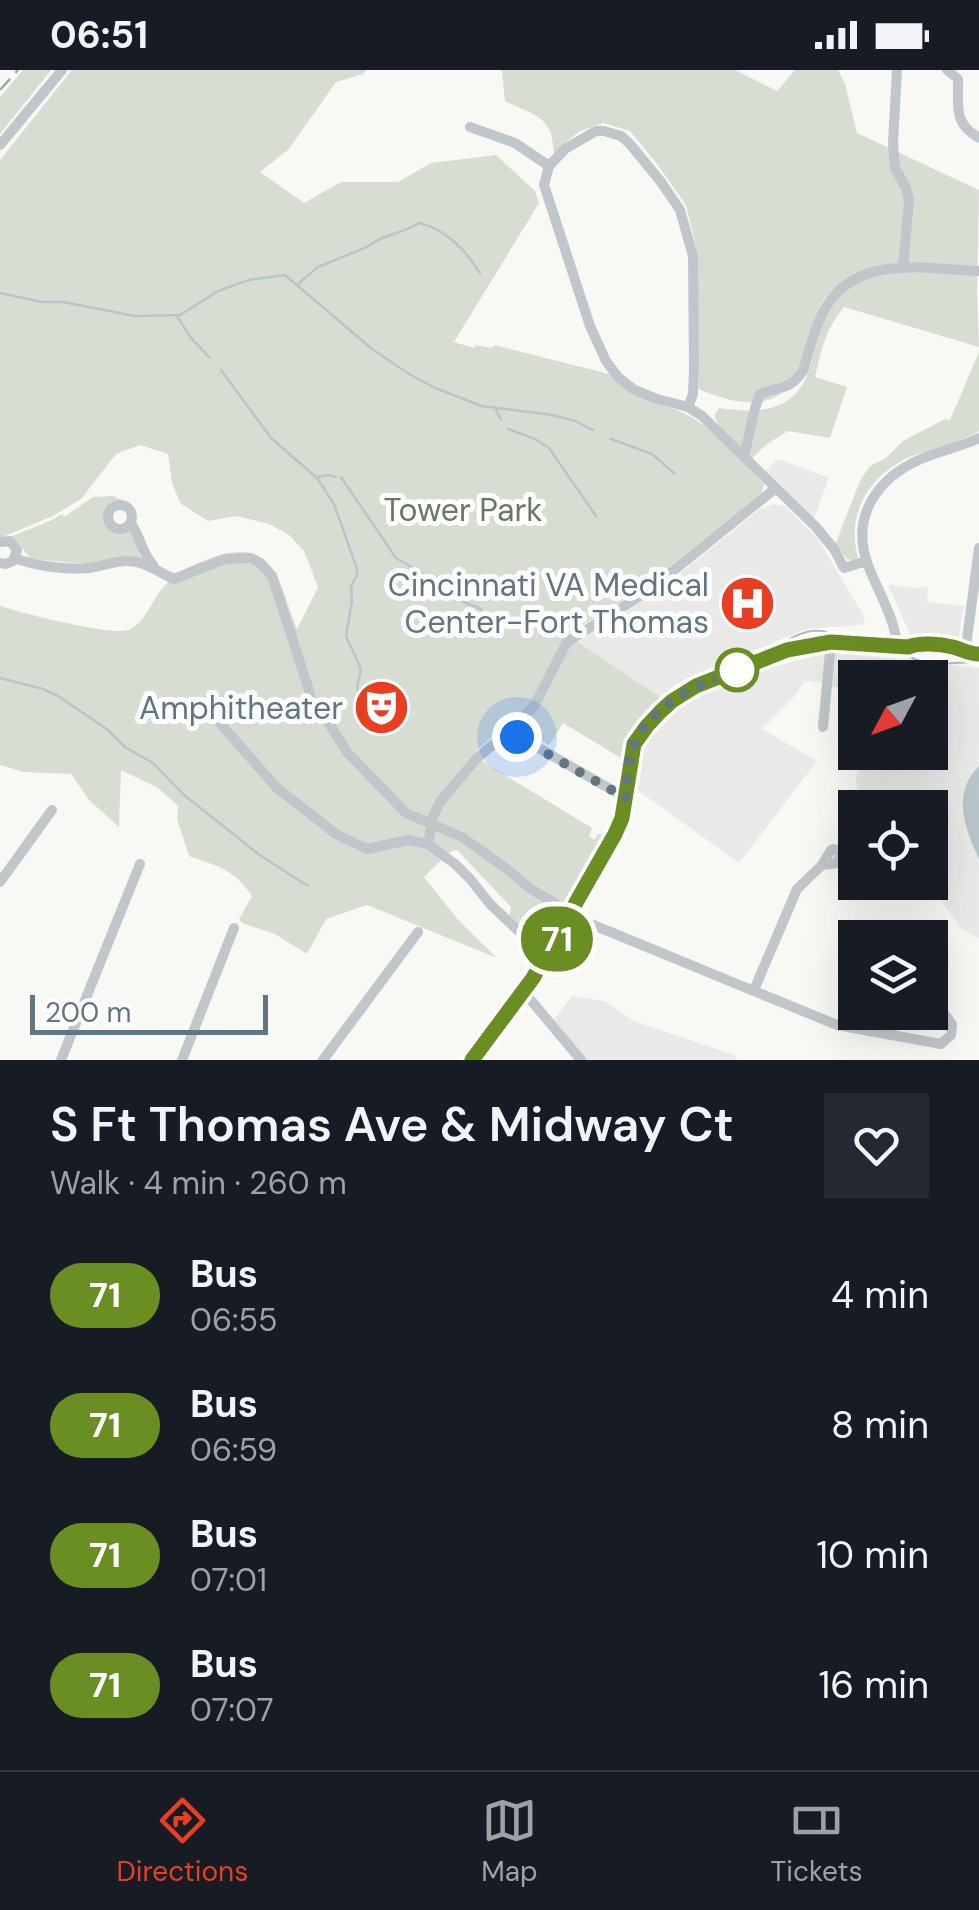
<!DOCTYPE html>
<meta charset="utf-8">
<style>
:root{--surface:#171b24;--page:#242831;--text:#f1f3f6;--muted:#9ea1a6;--line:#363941;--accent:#ea3e23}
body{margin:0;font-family:"DM Sans",sans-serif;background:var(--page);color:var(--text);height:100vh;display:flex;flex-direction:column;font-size:38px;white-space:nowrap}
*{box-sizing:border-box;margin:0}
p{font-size:32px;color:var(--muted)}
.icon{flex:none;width:55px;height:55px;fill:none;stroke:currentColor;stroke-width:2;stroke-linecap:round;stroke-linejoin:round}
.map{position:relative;height:990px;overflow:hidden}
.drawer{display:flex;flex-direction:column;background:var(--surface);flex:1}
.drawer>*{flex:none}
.badge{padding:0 20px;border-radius:32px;font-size:35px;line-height:65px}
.needle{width:65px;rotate:229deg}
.buttons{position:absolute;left:838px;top:590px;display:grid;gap:20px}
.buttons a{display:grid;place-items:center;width:110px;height:110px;border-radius:0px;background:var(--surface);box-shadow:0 10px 40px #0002;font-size:50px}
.scale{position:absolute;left:30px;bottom:25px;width:238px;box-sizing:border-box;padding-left:10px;border:5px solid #627681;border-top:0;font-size:28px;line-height:35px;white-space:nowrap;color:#627681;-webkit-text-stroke:8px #fff;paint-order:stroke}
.you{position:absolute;width:50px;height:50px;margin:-25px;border:8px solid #fff;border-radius:50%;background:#1a73e8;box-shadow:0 0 0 15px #1a73e833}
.map>.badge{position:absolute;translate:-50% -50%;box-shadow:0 0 0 5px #fff}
.round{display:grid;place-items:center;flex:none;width:105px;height:105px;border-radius:0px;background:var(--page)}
.overview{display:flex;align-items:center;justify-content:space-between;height:170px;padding:0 50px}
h1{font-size:48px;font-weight:600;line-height:75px}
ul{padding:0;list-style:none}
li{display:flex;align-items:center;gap:30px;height:130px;padding:0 50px}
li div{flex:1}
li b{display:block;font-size:38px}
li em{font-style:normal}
li .badge{min-width:110px;font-weight:700;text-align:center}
.status{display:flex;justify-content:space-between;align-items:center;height:70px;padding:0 50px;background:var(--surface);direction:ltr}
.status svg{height:28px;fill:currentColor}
.tabs{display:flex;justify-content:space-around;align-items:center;height:140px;border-top:2px solid var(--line);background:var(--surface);font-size:28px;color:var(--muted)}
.tabs a{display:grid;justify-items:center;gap:5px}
.tabs .active{color:var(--accent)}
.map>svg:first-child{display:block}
</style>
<div class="status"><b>06:51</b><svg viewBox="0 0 49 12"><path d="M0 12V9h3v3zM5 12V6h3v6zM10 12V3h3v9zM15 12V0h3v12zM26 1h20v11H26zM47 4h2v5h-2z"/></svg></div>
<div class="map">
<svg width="979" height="990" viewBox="0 0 979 990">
<rect width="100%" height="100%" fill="#f8f8f5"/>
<!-- built -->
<path fill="#e9e9e8" d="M781,390l48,18 -15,40 -48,-47 9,-10z
M774,434l11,2 33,33 47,79 -3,7 -56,4 -113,47 -21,11 -12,10 -82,-55 80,-51 102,-82z
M888,515l29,3 11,-2 -1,16 37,4 -6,34 -47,-4z
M823,583h5l-3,30 -20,-2 -12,17 -31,31 55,32 -78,102 -103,-74 5,-34 8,-17 17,-19 29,-22 65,-26z
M833,583l146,15v271l-17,-10 -34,-46 2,-1v-74l-58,-1 -15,-19 -1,-11 9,-16 -4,-8 69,-1v-74h-75v60l-4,-10 -4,-39 -17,-3z
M572,926l33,5 29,20 103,35 -1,4h-150l-33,-39z"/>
<!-- green -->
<path fill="#d8ddd4" d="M23,0h28l-51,64v-37z
M72,0h294l-3,4 -27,8 -47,67 -29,23 44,31 37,-21h57l33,-19 65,-8 39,36 4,12 -85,139 20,6 2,-3 16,3 2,-3 115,29c23,28 56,27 84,44 27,17 49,44 71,66l-3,10 -120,95 -71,44 8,9 82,55 -28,32 -11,29 -58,-35 -14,22 -20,-13 -15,-16 -39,36 10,11 107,65 -3,8 5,4 4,-6h6l-63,112 -32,-28 2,-11 -54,-57 -7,2 -26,25 35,44 38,37 -130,-53 -41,14 -19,35 -32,-20 -33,-11 -3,-4 13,-23c-18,-27 -33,-29 -63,-40l-12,-37 1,-13 -20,-18 -37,-18 -2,57 -30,-27 -18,-26 -48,-2 -23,-7v-159c21,7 112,30 128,24 17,-7 23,-28 34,-41 14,-18 24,-21 44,-29 70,-27 71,19 91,69l21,-42 -14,-36 -15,-16 -20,-11 -32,-8 -29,5 -27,-17 -9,-21 -4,-29 -28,-9 -24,9 -35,45 -28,17 -53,22v-378z
M502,0h233l42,21 18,-21h43l7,14 12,49 122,57 -2,103 2,54 -135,-40c-19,23 -22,42 -29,70l32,10 -17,51 -42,-7 -21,13 -15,14c-8,-8 -38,-31 -37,-42 0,-3 3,-5 4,-8 35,5 73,6 88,-33 9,-22 11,-47 24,-68 9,-15 26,-27 40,-39 -19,6 -40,19 -50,36 -10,18 -12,40 -19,59 -18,51 -63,44 -103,26l-3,-142 -10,-42 -29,-41 -27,-33 -27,-8 -25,9 -24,22c-2,-39 -17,-37 -49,-53z
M979,282v79c-20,12 -45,17 -67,25 -41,17 -67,57 -54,101l-3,3 -8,-1 -12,-14 25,-64 10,-15 16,-8 17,-17 42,-22 5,1z
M113,426l11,5 -17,6c-6,11 -2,22 10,26l12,-2 4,3 9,26 -53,4 -58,-5 -19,-23 38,-15 12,-7 2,3 29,-20z"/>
<!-- water -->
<path fill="#b8c6c9" d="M979,696v93c-14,-30 -28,-66 0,-93z"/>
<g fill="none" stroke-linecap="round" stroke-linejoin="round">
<!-- stream -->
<path stroke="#b8c6c9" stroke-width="2.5" d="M299,213l19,-16 49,-20c15,-13 36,-13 52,-24 27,6 47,28 61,50
M0,223l42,9h21l72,14 45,-1 38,-24 31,-11 36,-5 87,74 37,25 26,14 47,18 70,9 23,6 18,9
M177,246l14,22 19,20
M221,300l50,68 46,40 17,26 23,65v6l-6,11 1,15 -6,35 15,33 -4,19 4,12
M495,338l6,12
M508,359l27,10 14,9 47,68
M611,369l41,15 22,19
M318,407l10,-2 8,2
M341,407l55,81 51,30 17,14 17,7 2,4
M0,608l43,11 15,7 50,34 17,17 28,16 31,32 77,61 47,30"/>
<defs>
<path id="major" d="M824,575l7,-3 77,5c15,-6 44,-3 57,7
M908,577c17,16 50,7 71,8
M472,990l61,-82 82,-144c13,-27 9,-57 18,-84 16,-55 106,-81 154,-100 12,-10 30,-17 44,-8"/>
</defs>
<!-- major casing -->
<use href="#major" stroke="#b2b8bc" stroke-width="16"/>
<!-- minor -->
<path stroke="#c0c6c9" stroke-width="10" d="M897,0l-4,73 2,25 11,20 3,12 -6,68
M947,0l11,9c1,27 -6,43 21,59
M470,57l45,16 34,23
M0,75l62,-75
M688,337l5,-13 1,-25 -1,-113 -13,-46 -19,-28 -31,-38 -9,-8 -17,-5h-8l-31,18 -16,17 -5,19 46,141 16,35 12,16 15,12 24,10 31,8 14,9 114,111 18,22 10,19 22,-7
M744,387l11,-49 5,-14c20,-8 29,-3 43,-23 7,-21 12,-47 24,-66 33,-51 101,-36 152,-34
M108 447a12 12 0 1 1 24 0a12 12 0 1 1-24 0Z
M129,455h3c9,14 10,28 21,40
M0,472l10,-1 7,9 -4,11 -7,3 -6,-1
M15,488c18,8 54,12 73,10 14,-1 27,-8 41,-7 18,1 29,11 45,18l51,-20 25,-1 9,4 13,14 35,108 3,11 -1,17 17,7 21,33 59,61 56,24 46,33 23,19 55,33 251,103 104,19 10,-9 1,-11 -22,-29
M897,575c-3,-29 -19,-53 -29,-80 -18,-48 9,-87 53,-106 19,-8 39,-12 58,-21
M965,584l14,-106
M205,636l72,82 59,46 31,15 41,-9 20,4
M823,657l8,-85
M509,661l117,67
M0,812l52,-72
M852,859l-6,21 9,5
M546,887l-56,-53 -19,-24 -16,-16 -27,-20 5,-28 7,-14 37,-44 32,-27 25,-25 33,-64 81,-51 128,-103
M754,920l43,-101 25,-24 15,-2 4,-10 -7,-4 -3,1 -9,15
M524,922l57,68
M61,990l79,-196
M182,990l52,-132
M323,990l95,-128"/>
<!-- major -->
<use href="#major" stroke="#fff" stroke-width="12"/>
<!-- rail -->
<path stroke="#9fa8ad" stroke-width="2.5" stroke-dasharray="15 8" stroke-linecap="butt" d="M0,20l18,-20"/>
</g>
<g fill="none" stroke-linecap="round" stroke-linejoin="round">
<defs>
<path id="line" d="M472,990l61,-82 82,-144 7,-16 12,-74 13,-18 13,-14 12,-11 24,-15 91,-36 44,-8 77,5c12,-5 32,-3 45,0 11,3 15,7 26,7"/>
</defs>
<!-- line casing -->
<use href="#line" stroke="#fff" stroke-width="22"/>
<!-- line -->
<use href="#line" stroke="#6b8e23" stroke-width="15"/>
<!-- walk -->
<path stroke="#627681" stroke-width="10" stroke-dasharray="0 18" d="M517,667l109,61c1,-18 1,-39 9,-55 19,-41 64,-58 102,-73"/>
</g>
<!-- icons -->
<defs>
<symbol id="hospital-disc" viewBox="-11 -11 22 22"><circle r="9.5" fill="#ea3e23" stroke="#fff"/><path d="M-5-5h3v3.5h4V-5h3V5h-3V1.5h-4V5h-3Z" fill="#fff"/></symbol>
<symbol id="theatre-disc" viewBox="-11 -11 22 22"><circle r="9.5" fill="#ea3e23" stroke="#fff"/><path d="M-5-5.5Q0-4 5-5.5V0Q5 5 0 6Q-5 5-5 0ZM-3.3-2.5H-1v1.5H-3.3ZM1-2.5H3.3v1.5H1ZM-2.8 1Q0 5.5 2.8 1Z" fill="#fff"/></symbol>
</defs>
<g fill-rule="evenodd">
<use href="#hospital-disc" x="716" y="502" width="63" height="63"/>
<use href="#theatre-disc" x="350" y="606" width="63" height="63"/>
</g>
<!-- markers -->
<circle fill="#fff" stroke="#6b8e23" stroke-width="5" cx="737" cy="600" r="20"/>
<g text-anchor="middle" stroke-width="10" stroke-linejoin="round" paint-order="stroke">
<!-- park labels -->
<g font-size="32" fill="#677961" stroke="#fff">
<text x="463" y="451">Tower Park</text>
</g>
<!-- poi labels -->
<g font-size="32" fill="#627681" stroke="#fff" text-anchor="end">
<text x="709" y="526">Cincinnati VA Medical<tspan x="709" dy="37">Center-Fort Thomas</tspan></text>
<text x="343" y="649">Amphitheater</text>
</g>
</g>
</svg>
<div class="buttons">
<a><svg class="needle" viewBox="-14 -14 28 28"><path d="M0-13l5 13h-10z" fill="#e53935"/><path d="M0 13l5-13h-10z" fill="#9ea1a6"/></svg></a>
<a><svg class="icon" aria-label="locate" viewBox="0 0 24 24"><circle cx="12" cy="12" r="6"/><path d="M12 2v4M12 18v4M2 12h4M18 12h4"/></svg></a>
<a><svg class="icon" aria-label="layers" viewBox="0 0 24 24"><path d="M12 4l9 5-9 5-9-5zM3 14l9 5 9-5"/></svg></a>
</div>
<div class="scale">200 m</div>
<div class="you" style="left:517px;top:667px"></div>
<b class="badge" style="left:557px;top:869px;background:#6b8e23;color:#fff">71</b>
</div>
<section class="drawer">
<div class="overview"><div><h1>S Ft Thomas Ave &amp; Midway Ct</h1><p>Walk · 4 min · 260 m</p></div><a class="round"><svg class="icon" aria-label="heart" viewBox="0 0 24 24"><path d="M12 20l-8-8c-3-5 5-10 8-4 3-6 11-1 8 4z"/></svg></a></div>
<ul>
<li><span class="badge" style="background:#6b8e23;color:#fff">71</span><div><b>Bus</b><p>06:55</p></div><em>4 min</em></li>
<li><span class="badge" style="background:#6b8e23;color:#fff">71</span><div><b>Bus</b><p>06:59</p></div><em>8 min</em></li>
<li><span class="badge" style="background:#6b8e23;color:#fff">71</span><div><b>Bus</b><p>07:01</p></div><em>10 min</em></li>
<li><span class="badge" style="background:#6b8e23;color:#fff">71</span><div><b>Bus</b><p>07:07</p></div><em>16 min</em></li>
</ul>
</section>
<nav class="tabs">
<a class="active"><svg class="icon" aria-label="directions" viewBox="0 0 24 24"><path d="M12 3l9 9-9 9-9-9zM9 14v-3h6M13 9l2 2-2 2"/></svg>Directions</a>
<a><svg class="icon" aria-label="map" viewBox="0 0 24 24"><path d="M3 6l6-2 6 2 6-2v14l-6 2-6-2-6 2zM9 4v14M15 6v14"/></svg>Map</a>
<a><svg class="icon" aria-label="tickets" viewBox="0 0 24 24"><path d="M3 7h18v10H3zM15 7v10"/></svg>Tickets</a>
</nav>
